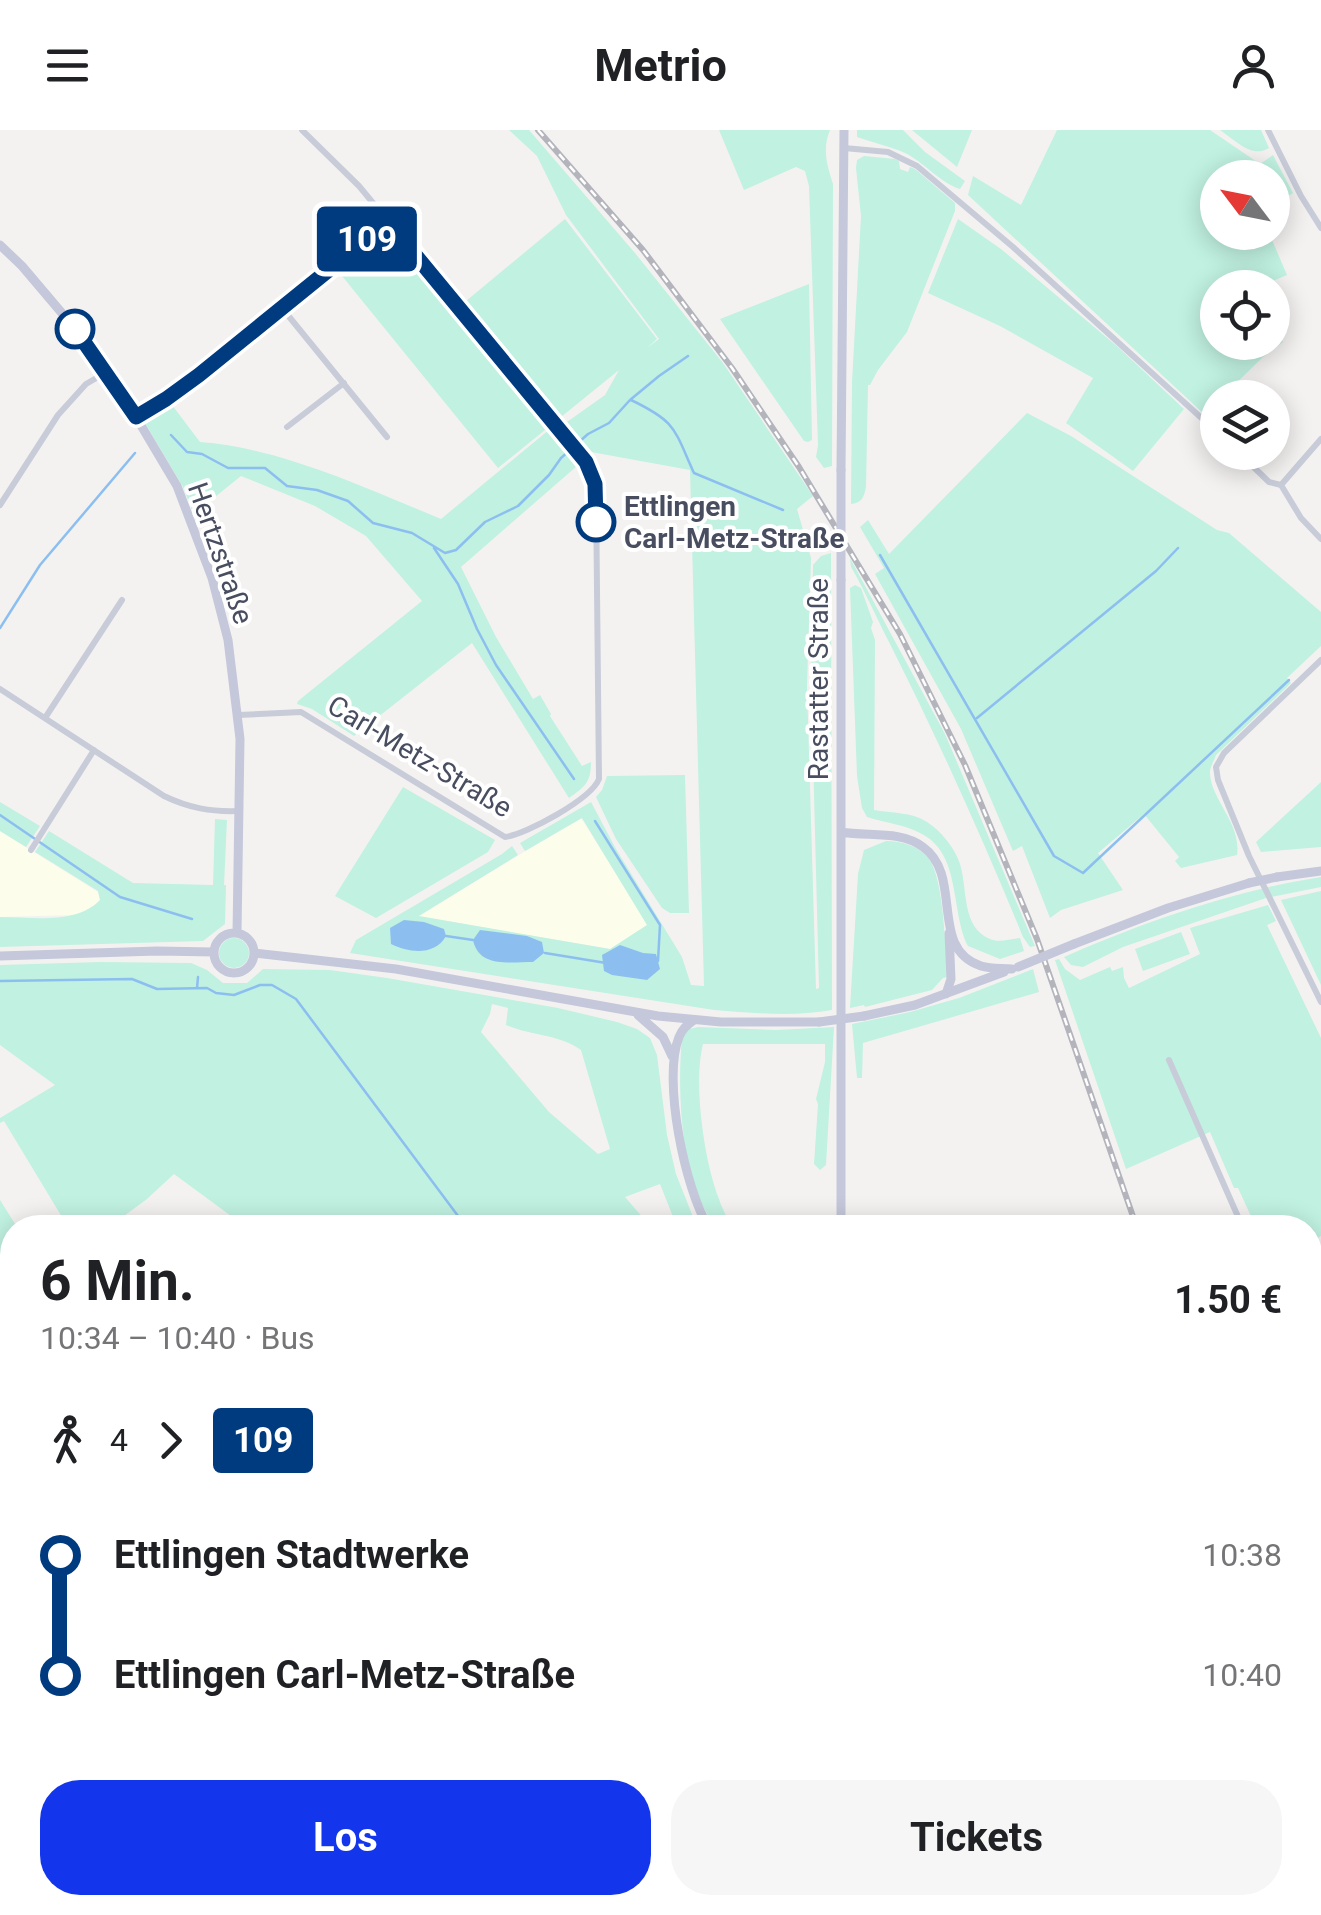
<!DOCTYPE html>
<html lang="de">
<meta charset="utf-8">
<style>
:root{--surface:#fff;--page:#f6f6f6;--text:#202124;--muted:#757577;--accent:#1336ec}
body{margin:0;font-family:Roboto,sans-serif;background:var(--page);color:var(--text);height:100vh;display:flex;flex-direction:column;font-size:38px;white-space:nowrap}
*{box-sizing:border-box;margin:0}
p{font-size:32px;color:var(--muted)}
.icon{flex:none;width:55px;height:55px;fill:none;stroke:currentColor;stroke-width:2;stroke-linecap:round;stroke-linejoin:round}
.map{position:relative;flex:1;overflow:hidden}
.panel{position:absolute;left:0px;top:1085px;width:1322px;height:700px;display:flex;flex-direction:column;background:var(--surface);border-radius:40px 40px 0 0;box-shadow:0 5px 25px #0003}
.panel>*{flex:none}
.badge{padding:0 20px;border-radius:8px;font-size:35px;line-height:65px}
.needle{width:65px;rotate:302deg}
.buttons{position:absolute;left:1200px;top:30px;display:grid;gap:20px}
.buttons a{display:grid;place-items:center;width:90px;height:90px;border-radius:50%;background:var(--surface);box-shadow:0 5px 25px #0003;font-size:50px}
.map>.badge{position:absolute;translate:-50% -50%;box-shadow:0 0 0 5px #fff}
.legs{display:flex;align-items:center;gap:15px;height:110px;padding:0 40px;font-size:32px}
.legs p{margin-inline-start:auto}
.overview{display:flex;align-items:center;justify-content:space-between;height:170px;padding:0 40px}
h1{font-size:55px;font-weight:700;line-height:75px}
.action{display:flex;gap:20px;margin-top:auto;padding:20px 40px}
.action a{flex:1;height:115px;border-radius:40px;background:var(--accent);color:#fff;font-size:40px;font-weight:700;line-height:115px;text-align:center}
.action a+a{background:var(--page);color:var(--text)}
ul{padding:0 40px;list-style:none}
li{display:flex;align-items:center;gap:35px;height:120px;font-size:38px}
li i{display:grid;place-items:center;width:15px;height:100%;margin:0 12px;background:currentColor}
li i::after{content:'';width:25px;height:25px;margin:-12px;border:8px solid;border-radius:50%;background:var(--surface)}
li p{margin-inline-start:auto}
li:first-child i{background:linear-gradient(#0000 50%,currentColor 0)}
li:last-child i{background:linear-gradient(currentColor 50%,#0000 0)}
header{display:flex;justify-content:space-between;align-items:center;height:130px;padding:0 40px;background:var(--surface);font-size:45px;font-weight:700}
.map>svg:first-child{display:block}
</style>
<header><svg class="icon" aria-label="menu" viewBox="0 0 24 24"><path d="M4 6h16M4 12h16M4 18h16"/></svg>Metrio<svg class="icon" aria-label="person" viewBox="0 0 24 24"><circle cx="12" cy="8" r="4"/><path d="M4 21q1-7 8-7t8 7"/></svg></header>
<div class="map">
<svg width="1321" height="1785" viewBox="0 0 1321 1785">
<rect width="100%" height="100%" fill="#f4f2f1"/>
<!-- commercial -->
<path fill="#fdfdec" d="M581,688l67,107 -38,24 -193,-33z
M0,701l98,61 2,8 -10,10 -15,5 -75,2z
M1310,1759l6,20 -4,6h-98l-10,-12 106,-1z"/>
<!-- green -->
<path fill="#c0f1e1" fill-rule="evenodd" d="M509,0h20l106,123 88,110 90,133 -16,13 14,49 -4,128 9,303 3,-1 -8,-310 2,-113 8,-9 10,-3 1,457c-38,7 -80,3 -118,0l-364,-57 6,-13 146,-86 10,-8 6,9 -99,61 191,33 37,-24 -65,-107 -57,33 -5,-8 71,-41 25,47 66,108 9,28 13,1 -14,-516 -99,-18 -24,-30 38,-27 14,-25 -121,98 -160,-197 48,-38 5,2 63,76 111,-92 92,120 -10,9 12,-9 -93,-124 -29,-59z
M719,0h111c-8,19 -3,35 3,54l-1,282 -8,2 -8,-11 2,-12 -9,-259 -4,-15 -9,-4 -52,23z
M857,0h46l22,22 40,29 -5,8c-20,-6 -36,-27 -55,-36 -15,-7 -32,-10 -48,-16z
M912,0h60l-15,37z
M1057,0h153l50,34 13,-9 20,38 -20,13 -1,-28h-54v54l51,1 18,42 -28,12 -41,1v54h54l1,-20 10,20 -21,16 -40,39 -4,1 -1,4 -13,12 -236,-219 5,-19 48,29z
M1220,0h41l8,18c-17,11 -34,-8 -49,-18z
M864,26l31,3 4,2 1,8 8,3 2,-5 5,2 40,34v8l-48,121 -29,38 -8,15h-2l-2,102c-2,10 -4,16 -15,17l1,-122 9,-166 -5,-48 1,-8z
M958,89l43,30 117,98 66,62 -51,62 -67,-48 27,-45 -93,-52 -72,-33z
M809,154l3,156 -4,2 -4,-1 -84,-122z
M169,271l31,41c81,6 166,46 241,77l109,-90 27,37 -116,101 35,70 37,62 7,-4 11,19 -1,2 32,50 9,-4c0,20 -6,25 -22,36l-97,-155 -118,93 -42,-27 -15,-5 1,-3 124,-100 -56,-65 -51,-30 -74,-30 -36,29v8l-9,7 -13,-33 -41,-69z
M1027,283l44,23 146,94 12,3 92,79v34l-34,32 4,5 -75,72c-2,6 -5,10 -6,16 -1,27 32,52 27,84l-56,13 -6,-7 4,-4 -35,-43 -46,39 25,37 -62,20 -11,8 -28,-72 -9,5 -52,-122 -86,-155 9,-6 -24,-41 8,-7 21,34z
M850,428l95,176 90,212 -5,1 -7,-10c-41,-100 -85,-198 -134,-295 -13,-25 -24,-51 -38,-75z
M855,455l6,3 12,34 -2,6 4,12 -1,170c17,3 38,2 53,12 14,9 28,26 33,42 8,25 1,63 30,75 8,4 21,0 30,-1l4,13 -24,8 -32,-13c-18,-35 -6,-93 -48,-113 -17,-9 -35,-10 -53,-16l-5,-9 -5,-32 -7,-188z
M685,645l4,138h-19l-8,-5 -46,-69 -20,-42 6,-7 5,-14z
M1321,652v65l-60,5 -5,-10z
M403,657l92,53 -7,12 -112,66 -41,-22z
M0,672l40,24 -14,21 -26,-16z
M215,689l12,1 -3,65h2l-1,39 -22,17 -203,6v-30c32,0 76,8 100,-17l-2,-9 -63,-39 14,-21 84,52 80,2z
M886,711c16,0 33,5 43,18 15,20 16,91 19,118l-5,1 -11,12 -67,17 -1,-2 -14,3 8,-134 6,-24z
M1321,747v10l-55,11 -143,49 -40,20 -12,-2 -7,-8c83,-36 168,-66 257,-80z
M1321,761v94l-40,-85z
M1268,775l8,16 -9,4 54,113v198l-11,6v-14l-54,-1 -18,-39h-4l-24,-56 -84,37 -71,-209 4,-1 6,10 15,11 30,-13 2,4 11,-4 1,11 5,10 71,-34 -10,-26z
M1181,802l9,22 -47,17 -8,-22z
M219 823a15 15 0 1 1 30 0a15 15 0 1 1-30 0Z
M101,832l90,1 16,7 16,13h24l16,-14 67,1 57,8 171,30 59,14 20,7 13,9 7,17 10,80 9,39 21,53h-20l-17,-43 -35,13 26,30h-405l-72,-53 -27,25 -38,28h-41l-64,-106 -4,2v-5l55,-33 -55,-40v-80zM492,874l16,4 -2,17c25,11 52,9 75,25l29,99 -12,5 -49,-42 -68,-80 9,-18z
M1033,839l6,23 -176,51 -1,35h-5l-5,-54 58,-12 49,-14z
M698,897l78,3 58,-3 -8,138 -6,5 -6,-6 4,-60 -2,-5 9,-37v-18h-122c-10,39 1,117 16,155 3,10 9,19 13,28h-16c-36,-45 -39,-135 -34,-191l7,-7z
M0,1070l17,27 -5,1v67l-12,9z
M12,1334v137l-4,2 -8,-19v-114z
M0,1512h8l4,9v119l-12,4z
M12,1717v55l108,1 4,12h-124v-64z"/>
<!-- water -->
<path fill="#8cbff0" d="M404,790l20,2 20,7 2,7c-11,20 -37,17 -55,8l-1,-16z
M480,800l47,6 15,6 2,11 -11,9c-24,0 -54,6 -60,-22z
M620,815l23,8 13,1 4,15 -13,11 -35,-5 -8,-4 -2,-16z"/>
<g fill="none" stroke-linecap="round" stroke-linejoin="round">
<!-- stream -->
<path stroke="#8cbff0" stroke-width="2.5" d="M631,270c46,22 43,29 63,73l89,37
M171,305l16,17 15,2 26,14h37l22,18 30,4 31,11 25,22 39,10 33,20 11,-3 29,-28 33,-16 31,-31 12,-17 27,-24 21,-11 21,-23 29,-24 29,-20
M434,418l24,36 19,45 19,36 78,114
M880,425l174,301 29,17 206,-193
M0,498l40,-63 95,-112
M977,588l179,-147 22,-23
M0,685l120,82 72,22
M595,691l65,104 -2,36
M446,806l27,4
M545,823l61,10
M0,851l132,-2 25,10 50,-1 9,5 18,2 26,-10h12l24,14 171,229
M197,858l1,-11
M1310,1351l11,4
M1109,1772l10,13"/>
<!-- street -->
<path stroke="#c8ccd9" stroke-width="6" d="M1268,0l33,66 20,32
M844,18l44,4 29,14 96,81 205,186
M282,178l105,129
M136,287l63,-42 189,-153
M287,297l57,-44
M1238,322l31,30 12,3
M1281,355l20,33 20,21
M1281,355l40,-46
M0,375l58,-90 28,-31 19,-11
M1321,530l-97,93 -8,14 2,13 31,76 72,146
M0,559l164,107c25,12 47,16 74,15
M238,585l63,-3 204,125c22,-3 86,-38 94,-58l-3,-285 -3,-18 -11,-20 -223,-270 -57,-56
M45,588l77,-118
M31,720l63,-100
M1169,930l74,168
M1310,1175l11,-14
M1310,1366l11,3
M0,1475l12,35
M1310,1707l11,49
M169,1772l4,13
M292,1772l6,13
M439,1772l27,13
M668,1772l4,13
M933,1772l10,13
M1018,1772l15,13
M1199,1772l9,13
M213,1785l28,-13
M430,1785l5,-13
M817,1785l15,-13"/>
<!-- secondary -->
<path stroke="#c4c8da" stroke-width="9" d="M0,115l22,21 50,59 64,92 41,69 35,92 16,62 12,99 -3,194
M841,340l3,-340
M841,702c27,5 59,-2 82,15 41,29 5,102 58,119 10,3 20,2 31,3
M1277,747l44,-6
M214 823a20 20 0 1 1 40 0a20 20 0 1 1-40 0Z
M1074,814l94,-36 81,-25
M254,823l142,16 262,47 63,6h98
M0,826l157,-5 57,1
M946,864l5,-15 -2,-46
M638,885l25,22 9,19
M864,886l51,-11 89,-33
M694,890c-7,5 -12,9 -15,17 -17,42 6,153 30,191
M841,1098v-648
M843,1772v13"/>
<defs>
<path id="rail" d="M538,0l105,120 89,118 67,99 101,167 65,131 72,174 100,289
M1310,1593l11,33"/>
</defs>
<!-- rail casing -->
<use href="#rail" stroke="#b3b4bc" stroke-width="6"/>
<!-- rail -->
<use href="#rail" stroke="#fff" stroke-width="2.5" stroke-dasharray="8" stroke-linecap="butt"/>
<!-- secondary-bridge -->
<path stroke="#c4c8da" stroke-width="9" d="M841,450v-110
M1249,753l28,-6
M1018,837l56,-23
M819,892l45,-6"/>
</g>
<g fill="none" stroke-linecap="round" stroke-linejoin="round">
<defs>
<path id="line-1" d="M75,199l61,88 30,-18 33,-24 189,-153 198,240 9,22 1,38"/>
</defs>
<!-- line-1 casing -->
<use href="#line-1" stroke="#fff" stroke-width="22"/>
<!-- line-1 -->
<use href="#line-1" stroke="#003b80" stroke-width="15"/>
</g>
<!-- markers -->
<g fill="#fff" stroke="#003b80" stroke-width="5">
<circle cx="75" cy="199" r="18"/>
<circle cx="596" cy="392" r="18"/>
</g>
<g text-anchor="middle" stroke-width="8" stroke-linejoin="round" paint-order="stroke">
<!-- stop labels -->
<g font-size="28" font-weight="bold" fill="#484e60" stroke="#fff" text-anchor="start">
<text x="624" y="386">Ettlingen<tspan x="624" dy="32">Carl-Metz-Straße</tspan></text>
</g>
<!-- street labels -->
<g font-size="28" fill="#484e60" stroke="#fff">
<text transform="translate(221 423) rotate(71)" y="10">Hertzstraße</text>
<text transform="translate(818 549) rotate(-90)" y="10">Rastatter Straße</text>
<text transform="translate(420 626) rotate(31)" y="10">Carl-Metz-Straße</text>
</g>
</g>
</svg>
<div class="buttons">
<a><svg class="needle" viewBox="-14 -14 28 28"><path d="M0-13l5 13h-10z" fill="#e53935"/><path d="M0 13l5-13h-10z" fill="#757577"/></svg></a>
<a><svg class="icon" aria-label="locate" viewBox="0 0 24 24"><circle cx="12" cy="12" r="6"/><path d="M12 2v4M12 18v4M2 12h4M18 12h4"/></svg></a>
<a><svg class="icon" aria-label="layers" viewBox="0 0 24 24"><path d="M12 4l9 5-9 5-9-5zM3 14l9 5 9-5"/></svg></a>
</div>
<b class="badge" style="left:367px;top:109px;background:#003b80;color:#fff">109</b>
<section class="panel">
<div class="overview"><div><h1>6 Min.</h1><p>10:34 – 10:40 · Bus</p></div><b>1.50 €</b></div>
<div class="legs"><svg class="icon" aria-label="walk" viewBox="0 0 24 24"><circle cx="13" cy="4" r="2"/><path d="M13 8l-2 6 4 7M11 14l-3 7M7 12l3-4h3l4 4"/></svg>4<svg class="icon" aria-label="forward" viewBox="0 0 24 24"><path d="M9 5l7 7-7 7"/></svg><b class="badge" style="background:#003b80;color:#fff">109</b></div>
<ul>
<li><i style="color:#003b80"></i><b>Ettlingen Stadtwerke</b><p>10:38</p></li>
<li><i style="color:#003b80"></i><b>Ettlingen Carl-Metz-Straße</b><p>10:40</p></li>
</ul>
<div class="action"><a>Los</a><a>Tickets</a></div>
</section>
</div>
